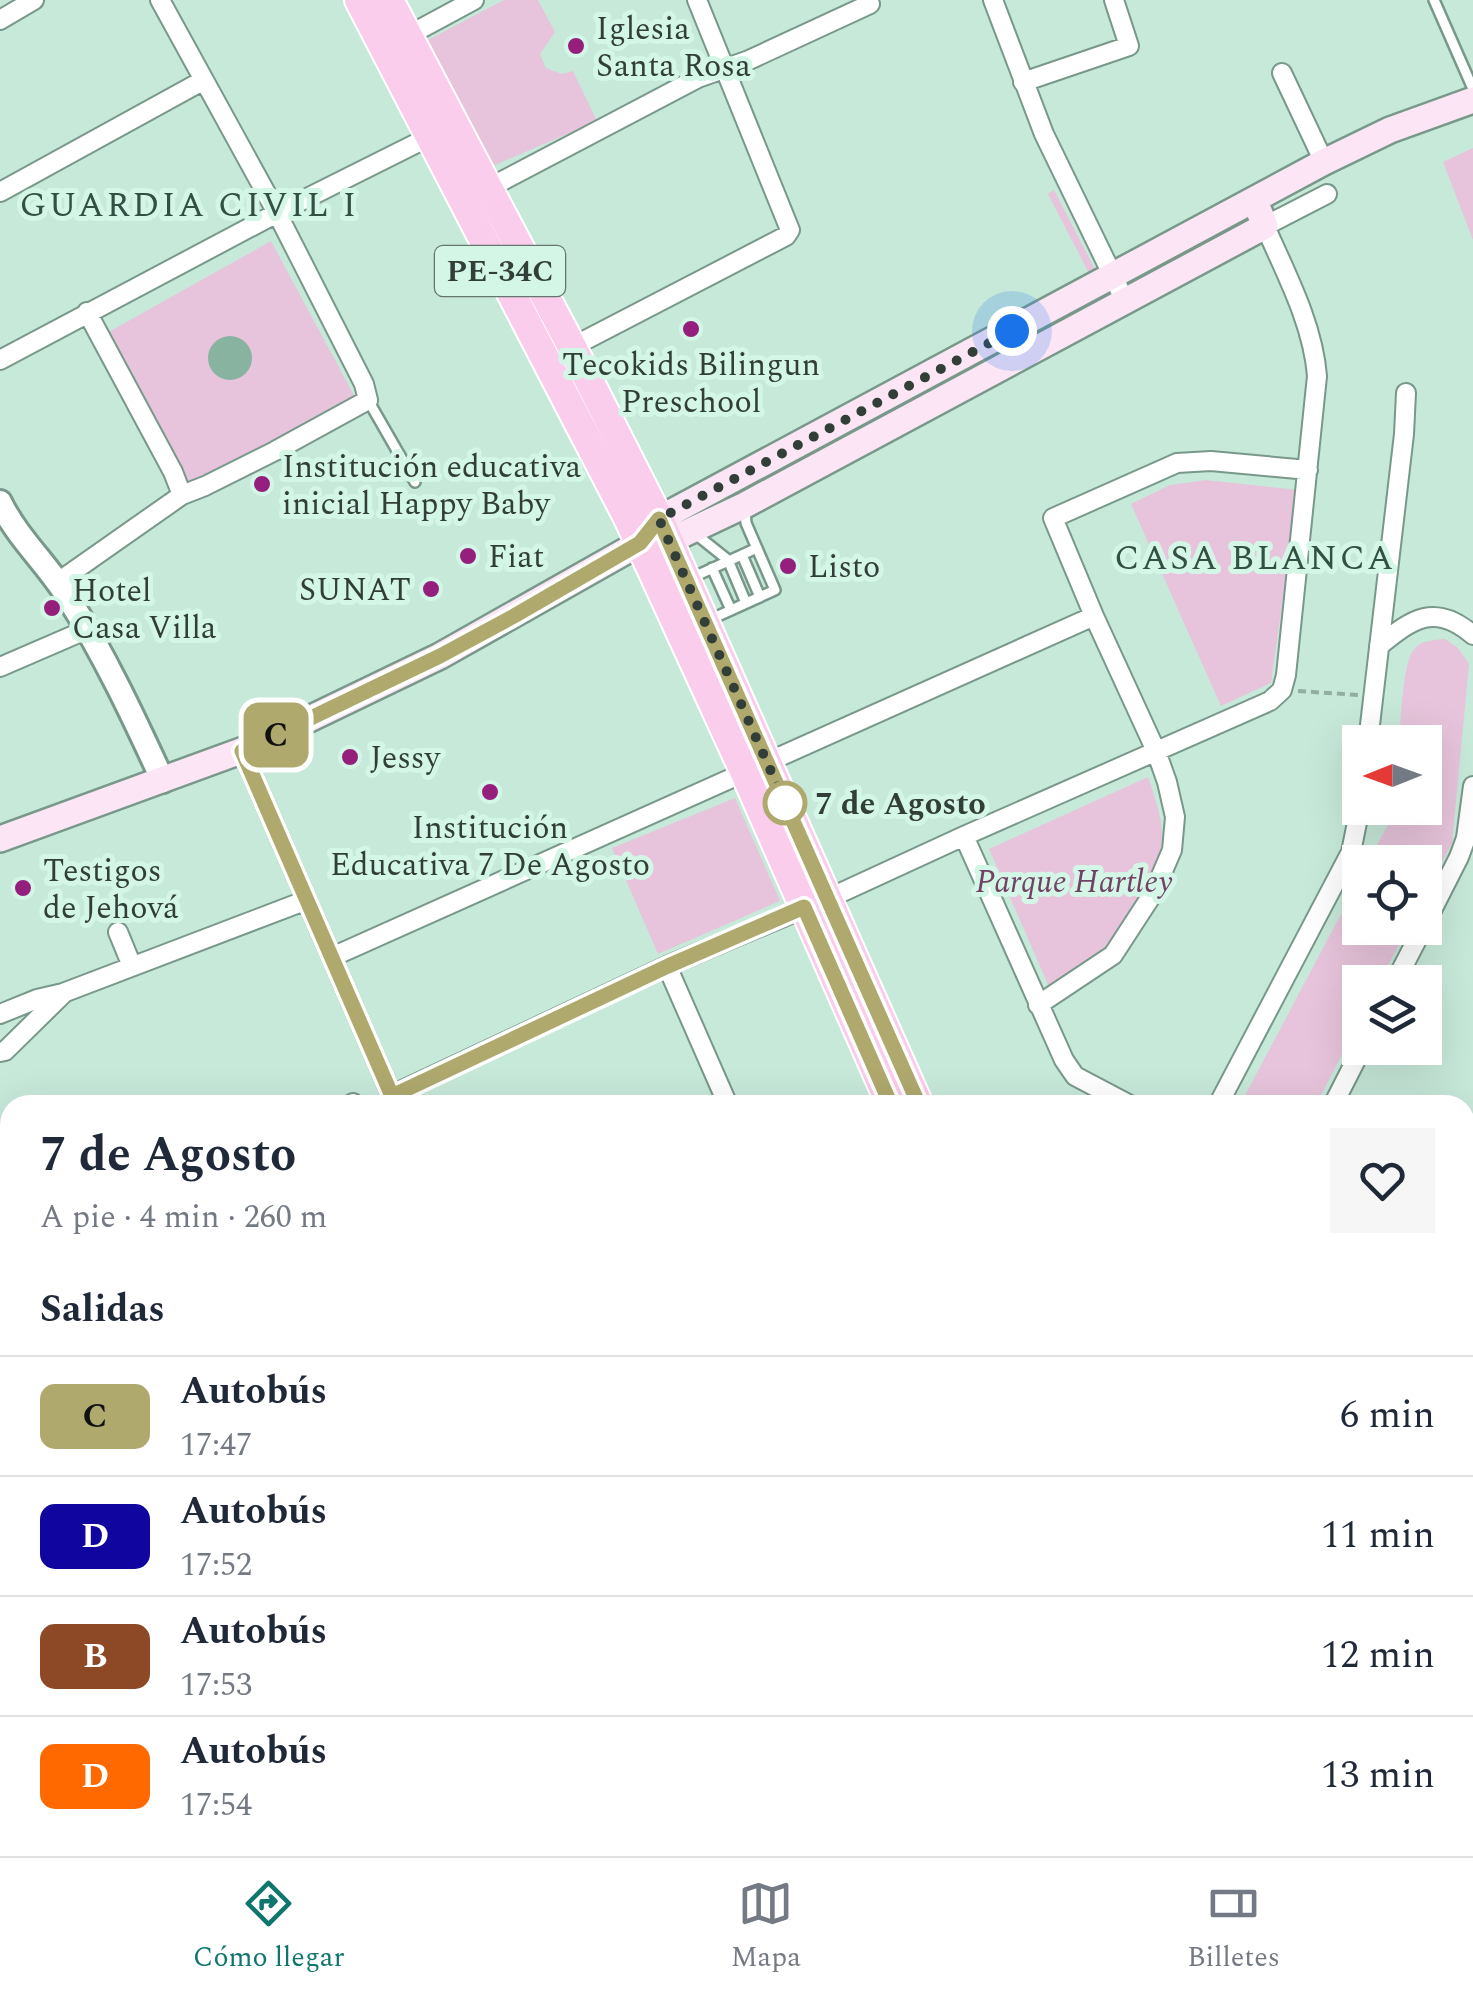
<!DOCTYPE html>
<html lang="es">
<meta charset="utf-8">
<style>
:root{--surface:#fff;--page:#f6f6f7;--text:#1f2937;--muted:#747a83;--line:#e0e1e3;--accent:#0f766e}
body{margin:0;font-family:Spectral,serif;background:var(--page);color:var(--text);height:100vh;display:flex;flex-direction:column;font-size:38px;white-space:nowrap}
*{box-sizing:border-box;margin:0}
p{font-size:32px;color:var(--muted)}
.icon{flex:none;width:55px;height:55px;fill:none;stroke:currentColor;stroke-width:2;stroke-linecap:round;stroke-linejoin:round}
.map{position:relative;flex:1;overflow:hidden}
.drawer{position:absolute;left:0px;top:1095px;width:1475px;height:762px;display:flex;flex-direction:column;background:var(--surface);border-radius:30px 30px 0 0;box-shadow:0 10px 40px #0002}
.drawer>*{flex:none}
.badge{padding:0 20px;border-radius:15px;font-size:35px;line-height:65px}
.needle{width:65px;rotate:269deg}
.tools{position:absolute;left:1342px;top:725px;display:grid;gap:20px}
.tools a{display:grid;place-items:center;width:100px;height:100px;border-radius:0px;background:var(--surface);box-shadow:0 10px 40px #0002;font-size:50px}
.you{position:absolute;width:50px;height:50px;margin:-25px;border:8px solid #fff;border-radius:50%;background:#1a73e8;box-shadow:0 0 0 15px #1a73e833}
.map>.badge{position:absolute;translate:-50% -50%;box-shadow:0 0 0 5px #fff}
h2{padding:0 40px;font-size:38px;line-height:90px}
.round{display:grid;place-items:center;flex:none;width:105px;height:105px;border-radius:0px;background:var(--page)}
.summary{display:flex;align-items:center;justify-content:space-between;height:170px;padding:0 40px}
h1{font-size:48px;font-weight:700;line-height:75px}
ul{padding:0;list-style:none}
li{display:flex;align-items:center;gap:30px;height:120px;padding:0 40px;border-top:2px solid var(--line)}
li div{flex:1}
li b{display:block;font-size:38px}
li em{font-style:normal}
li .badge{min-width:110px;font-weight:700;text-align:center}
.tabs{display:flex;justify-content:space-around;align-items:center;height:140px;border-top:2px solid var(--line);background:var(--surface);font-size:28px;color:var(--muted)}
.tabs a{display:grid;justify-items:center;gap:5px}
.tabs .current{color:var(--accent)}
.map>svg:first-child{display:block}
</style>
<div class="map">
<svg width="1473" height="1856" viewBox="0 0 1473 1856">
<rect width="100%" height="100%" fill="#c7e9da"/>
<!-- green -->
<path fill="#e7c4db" d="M504,0h34l17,32 -15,22 6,14 16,6 11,-3 24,50 -109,47 -64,-126z
M1473,148v92l-30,-78z
M1054,190l43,83 -6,4 -43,-83z
M1236,223l4,6 -105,55 -3,-6z
M271,241l85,158 -170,87 -79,-153z
M1102,293l3,6 -343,189 -3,-7z
M1206,480l92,10 -27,193 -50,23 -90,-202 39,-19z
M1445,639l12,8 12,17 -17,179 -27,52v-33h-57l23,-43 1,-11h33v-66h-26c2,-19 3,-81 16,-94 8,-8 19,-8 30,-9z
M1148,777c7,21 17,47 13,69 -7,41 -41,91 -72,117 -12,10 -27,17 -40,24l-60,-138z
M735,798l45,103 -122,53 -46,-106z
M1360,878v50h48l-29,54h-19v38l-44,85h-76z
M856,1848h83l-4,8h-84z"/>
<!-- water -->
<path fill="#89b3a1" d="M208 358a22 22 0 1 1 44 0a22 22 0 1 1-44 0Z"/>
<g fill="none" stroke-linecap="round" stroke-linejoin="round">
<defs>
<path id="service" d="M1434,0l39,89
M368,400l47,82
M693,532l35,28 18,43
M742,555l18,42
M712,568l19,42
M689,579l68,-31
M707,621l68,-31 -29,-67 -1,-13"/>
<path id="minor" d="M993,0l51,134 81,167
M0,20l34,-20
M398,41l76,-41
M1282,73l42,89
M1023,82l106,-36 -15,-46
M483,191l215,-113 51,-18 121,-56 -2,-4
M0,192l204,-112
M87,312l86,160 9,23
M545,358l27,-11 214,-111 4,-6 -93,-230
M0,360l277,-147 154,-77
M58,582l124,-87 23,-9 70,-35 93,-51 -4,-16 -87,-171 -117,-213
M1379,646c33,-27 56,-44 94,-11
M0,667l88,-38
M1368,742l36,-308 2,-41
M242,751l153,352
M964,836l100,224 11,16 55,29
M1425,924l34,-67 7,-19 7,-52
M118,932l14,34
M332,957l762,-341
M667,966l61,139
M1395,982l28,-54
M1038,1005l75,-50 41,-63 18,-42 3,-33 -8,-35 -11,-31 -62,-135 -41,-98 124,-55 34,-2 97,9
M0,1014l37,-15 26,-6 244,-93
M0,1052l5,-1 58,-57
M392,1095l275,-129 171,-72 126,-58 306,-135 12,-11 4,-15 31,-299c-4,-52 -31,-102 -52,-150l62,-32
M350,1105l3,-2
M1218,1105l133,-253 9,-44
M1333,1105l29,-57
M1465,1135l8,-3
M1465,1276l8,-3
M1465,1542l8,17
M0,1595l10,25
M1465,1620l8,22
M109,1848l3,8
M552,1848l4,8
M1039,1848l3,8
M1417,1848l4,8
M271,1856l2,-8"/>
<path id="tertiary" d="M0,502c17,35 46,61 67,94 37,58 67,122 96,185"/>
<path id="secondary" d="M648,534l11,-15 665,-357 66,-32 83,-30
M0,839l249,-91 191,-92 200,-113 29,-2 76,-36 520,-279 -10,-25
M1205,1848l3,8
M1245,1848l4,8"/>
<path id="primary" d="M359,0l269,518 116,253 147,334
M389,0l183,347 87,172 260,586"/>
<path id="trunk" d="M833,1856l5,-8
M954,1856l5,-8"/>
</defs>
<!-- service casing -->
<use href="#service" stroke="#78988a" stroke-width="14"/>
<!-- minor casing -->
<use href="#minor" stroke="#78988a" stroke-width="22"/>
<!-- tertiary casing -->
<use href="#tertiary" stroke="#78988a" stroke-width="28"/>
<!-- secondary casing -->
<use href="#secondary" stroke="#78988a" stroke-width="30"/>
<!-- primary casing -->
<use href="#primary" stroke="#fff" stroke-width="32"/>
<!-- trunk casing -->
<use href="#trunk" stroke="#fff" stroke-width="35"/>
<!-- path -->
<path stroke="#92ada1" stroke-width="4" stroke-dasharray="8 5" stroke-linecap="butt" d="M1298,691l60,4"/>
<!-- service -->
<use href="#service" stroke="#fff" stroke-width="9"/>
<!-- minor -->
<use href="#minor" stroke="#fff" stroke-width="18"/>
<!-- tertiary -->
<use href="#tertiary" stroke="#fff" stroke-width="22"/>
<!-- secondary -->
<use href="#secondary" stroke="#fce6f6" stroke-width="25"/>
<!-- primary -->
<use href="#primary" stroke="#facdec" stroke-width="28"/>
<!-- trunk -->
<use href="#trunk" stroke="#f8bce6" stroke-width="30"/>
</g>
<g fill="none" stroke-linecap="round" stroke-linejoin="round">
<defs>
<path id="line" d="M891,1105l-87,-198 -136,59 -276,130 -150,-345 198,-95 74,-40 126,-73 19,-24 260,586"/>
</defs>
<!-- line casing -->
<use href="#line" stroke="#fff" stroke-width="22"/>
<!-- line -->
<use href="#line" stroke="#afa96e" stroke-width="15"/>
<!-- walk -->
<path stroke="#323f39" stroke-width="10" stroke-dasharray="0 18" d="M785,803l-126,-284 353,-188"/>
</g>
<!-- markers -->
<g fill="#951f7c" stroke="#d4f6e7" stroke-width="4">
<circle cx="576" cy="46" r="10"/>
<circle cx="691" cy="329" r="10"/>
<circle cx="262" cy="484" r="10"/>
<circle cx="468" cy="556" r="10"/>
<circle cx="788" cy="566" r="10"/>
<circle cx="431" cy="589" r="10"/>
<circle cx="52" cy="608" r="10"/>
<circle cx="350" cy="757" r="10"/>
<circle cx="490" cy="792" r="10"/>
<circle cx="23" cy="888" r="10"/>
</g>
<circle fill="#fff" stroke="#afa96e" stroke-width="5" cx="785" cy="803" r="20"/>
<g text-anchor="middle" stroke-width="10" stroke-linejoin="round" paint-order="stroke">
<!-- shield labels -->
<rect fill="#d4f6e7" stroke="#63766d" stroke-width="2.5" x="435" y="246" width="130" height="50" rx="8"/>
<g font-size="30" font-weight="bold" fill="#323f39">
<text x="500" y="281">PE-34C</text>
</g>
<!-- poi labels -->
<g font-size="32" fill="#323f39" stroke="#d4f6e7" text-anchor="start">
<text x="596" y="39">Iglesia<tspan x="596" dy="37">Santa Rosa</tspan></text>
<text x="691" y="375" text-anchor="middle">Tecokids Bilingun<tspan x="691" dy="37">Preschool</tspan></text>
<text x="282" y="477">Institución educativa<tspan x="282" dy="37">inicial Happy Baby</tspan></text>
<text x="488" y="567">Fiat</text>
<text x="808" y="577">Listo</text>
<text x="411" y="600" text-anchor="end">SUNAT</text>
<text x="72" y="601">Hotel<tspan x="72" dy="37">Casa Villa</tspan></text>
<text x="370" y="768">Jessy</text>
<text x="490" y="838" text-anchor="middle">Institución<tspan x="490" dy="37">Educativa 7 De Agosto</tspan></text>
<text x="43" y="881">Testigos<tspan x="43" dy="37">de Jehová</tspan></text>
</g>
<!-- stop labels -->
<g font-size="32" font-weight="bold" fill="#323f39" stroke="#d4f6e7" text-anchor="start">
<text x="815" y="814">7 de Agosto</text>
</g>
<!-- park labels -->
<g font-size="32" font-style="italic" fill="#724264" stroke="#d4f6e7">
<text x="1074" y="892">Parque Hartley</text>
</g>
<!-- neighbourhood labels -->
<g font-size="35" letter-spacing="2.5" fill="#325044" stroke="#d4f6e7">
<text x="189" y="216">GUARDIA CIVIL I</text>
<text x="1255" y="569">CASA BLANCA</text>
</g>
</g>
</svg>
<div class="tools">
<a><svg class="needle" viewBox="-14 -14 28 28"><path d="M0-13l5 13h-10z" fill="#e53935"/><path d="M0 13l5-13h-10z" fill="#747a83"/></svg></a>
<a><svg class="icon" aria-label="locate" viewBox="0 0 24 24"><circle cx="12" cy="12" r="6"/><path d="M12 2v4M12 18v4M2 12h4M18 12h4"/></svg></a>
<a><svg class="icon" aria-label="layers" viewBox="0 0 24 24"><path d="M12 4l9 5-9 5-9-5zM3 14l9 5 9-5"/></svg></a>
</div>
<div class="you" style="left:1012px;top:331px"></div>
<b class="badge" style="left:276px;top:735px;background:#afa96e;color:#111">C</b>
<section class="drawer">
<div class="summary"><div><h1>7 de Agosto</h1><p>A pie · 4 min · 260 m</p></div><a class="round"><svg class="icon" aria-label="heart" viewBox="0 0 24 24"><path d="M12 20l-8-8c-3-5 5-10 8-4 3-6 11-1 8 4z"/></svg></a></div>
<h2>Salidas</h2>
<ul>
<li><span class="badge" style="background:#afa96e;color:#111">C</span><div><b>Autobús</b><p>17:47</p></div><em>6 min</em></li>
<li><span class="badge" style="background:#10069f;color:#fff">D</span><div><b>Autobús</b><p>17:52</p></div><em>11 min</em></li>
<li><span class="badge" style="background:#8d4925;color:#fff">B</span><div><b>Autobús</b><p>17:53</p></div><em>12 min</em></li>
<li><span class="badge" style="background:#ff6900;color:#fff">D</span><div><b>Autobús</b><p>17:54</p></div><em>13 min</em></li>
</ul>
</section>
</div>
<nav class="tabs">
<a class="current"><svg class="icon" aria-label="directions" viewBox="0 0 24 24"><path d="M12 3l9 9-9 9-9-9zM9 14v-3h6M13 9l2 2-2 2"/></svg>Cómo llegar</a>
<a><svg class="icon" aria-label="map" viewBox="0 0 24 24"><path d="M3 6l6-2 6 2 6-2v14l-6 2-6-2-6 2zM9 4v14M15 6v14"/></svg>Mapa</a>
<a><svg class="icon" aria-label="tickets" viewBox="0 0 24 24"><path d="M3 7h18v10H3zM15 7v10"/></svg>Billetes</a>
</nav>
